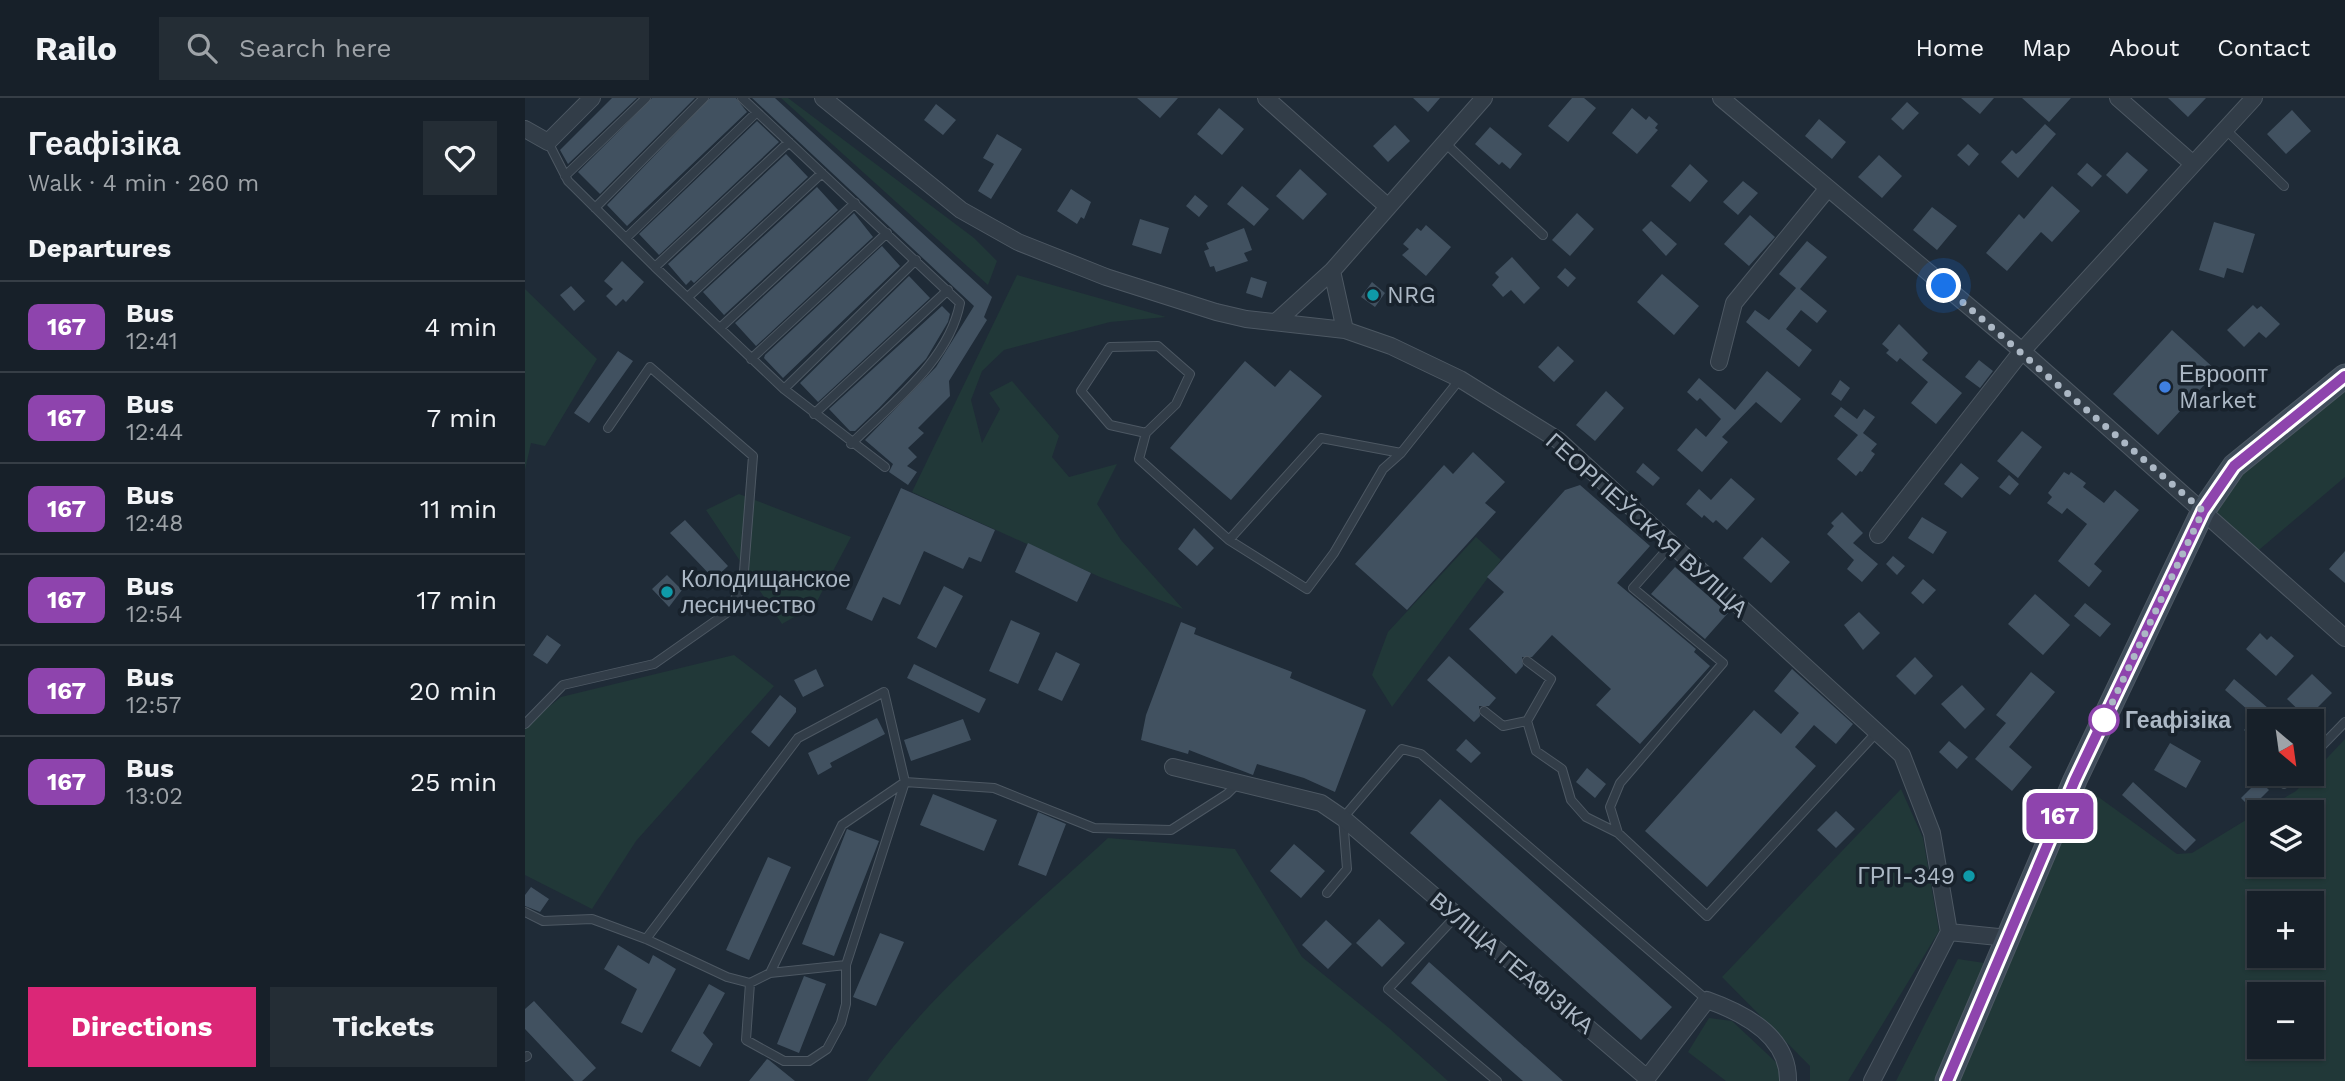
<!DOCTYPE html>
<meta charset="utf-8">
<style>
:root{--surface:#172029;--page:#242d35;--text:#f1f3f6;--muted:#9ea3a8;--line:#363e46;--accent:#db2777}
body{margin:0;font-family:"Work Sans",sans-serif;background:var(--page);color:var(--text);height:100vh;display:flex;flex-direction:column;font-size:26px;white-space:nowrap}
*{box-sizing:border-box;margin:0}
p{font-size:23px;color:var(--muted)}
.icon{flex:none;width:38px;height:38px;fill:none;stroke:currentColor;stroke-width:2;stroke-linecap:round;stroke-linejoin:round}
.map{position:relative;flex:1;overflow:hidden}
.panel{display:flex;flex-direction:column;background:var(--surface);width:525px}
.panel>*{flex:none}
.badge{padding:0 14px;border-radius:10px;font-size:24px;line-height:46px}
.needle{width:46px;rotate:151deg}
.buttons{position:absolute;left:1722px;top:611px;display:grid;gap:14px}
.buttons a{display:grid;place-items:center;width:77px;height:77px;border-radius:0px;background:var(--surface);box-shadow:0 2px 5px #0004,0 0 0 2px var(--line);font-size:35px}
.you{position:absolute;width:35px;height:35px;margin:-18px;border:5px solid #fff;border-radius:50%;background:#1a73e8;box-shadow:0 0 0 10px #1a73e833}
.map>.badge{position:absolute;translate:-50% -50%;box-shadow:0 0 0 4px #fff}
h2{padding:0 28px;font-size:26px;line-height:63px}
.round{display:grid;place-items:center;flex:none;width:74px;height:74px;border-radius:0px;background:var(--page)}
.headline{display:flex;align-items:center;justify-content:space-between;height:119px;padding:0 28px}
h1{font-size:33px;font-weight:700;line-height:52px}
.button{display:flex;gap:14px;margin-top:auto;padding:14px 28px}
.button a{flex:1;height:80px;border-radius:0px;background:var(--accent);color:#fff;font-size:28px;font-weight:700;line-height:80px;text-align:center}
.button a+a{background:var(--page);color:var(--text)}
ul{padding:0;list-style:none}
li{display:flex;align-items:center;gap:21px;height:91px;padding:0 28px;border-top:2px solid var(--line)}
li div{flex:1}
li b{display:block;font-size:26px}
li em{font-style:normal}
li .badge{min-width:77px;font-weight:700;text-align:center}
header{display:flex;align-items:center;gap:42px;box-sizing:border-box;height:98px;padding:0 35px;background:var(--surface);border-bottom:2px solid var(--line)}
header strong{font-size:33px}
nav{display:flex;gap:38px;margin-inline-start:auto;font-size:24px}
.search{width:490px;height:63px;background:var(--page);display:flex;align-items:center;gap:18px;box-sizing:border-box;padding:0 24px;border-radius:0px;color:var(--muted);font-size:26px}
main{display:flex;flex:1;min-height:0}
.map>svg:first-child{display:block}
</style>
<header>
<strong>Railo</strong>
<div class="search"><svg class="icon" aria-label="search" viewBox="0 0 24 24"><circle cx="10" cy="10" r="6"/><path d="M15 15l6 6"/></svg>Search here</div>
<nav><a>Home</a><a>Map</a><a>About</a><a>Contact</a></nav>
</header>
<main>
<section class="panel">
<div class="headline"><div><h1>Геафізіка</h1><p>Walk · 4 min · 260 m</p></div><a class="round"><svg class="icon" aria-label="heart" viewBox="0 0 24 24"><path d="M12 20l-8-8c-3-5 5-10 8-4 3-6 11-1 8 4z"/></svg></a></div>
<h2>Departures</h2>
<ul>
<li><span class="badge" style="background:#8e44ad;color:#fff">167</span><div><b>Bus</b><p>12:41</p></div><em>4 min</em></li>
<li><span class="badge" style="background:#8e44ad;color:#fff">167</span><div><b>Bus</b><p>12:44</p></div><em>7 min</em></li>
<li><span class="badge" style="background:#8e44ad;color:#fff">167</span><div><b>Bus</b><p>12:48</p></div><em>11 min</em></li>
<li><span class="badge" style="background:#8e44ad;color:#fff">167</span><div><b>Bus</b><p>12:54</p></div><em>17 min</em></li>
<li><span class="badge" style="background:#8e44ad;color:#fff">167</span><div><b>Bus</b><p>12:57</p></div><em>20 min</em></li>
<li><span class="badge" style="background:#8e44ad;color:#fff">167</span><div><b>Bus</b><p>13:02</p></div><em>25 min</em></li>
</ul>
<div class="button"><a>Directions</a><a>Tickets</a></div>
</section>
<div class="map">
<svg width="1820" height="983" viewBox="0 0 1820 983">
<rect width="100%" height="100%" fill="#1f2b37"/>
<!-- green -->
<path fill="#213838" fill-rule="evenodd" d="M256,0h7l186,140 23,23 -9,24z
M492,177l149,42 -56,5 -106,28 -22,21 -11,29 11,43 18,-34 -11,-16 23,-12 47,55 -7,21 17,20 48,-13 -20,40 24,36 62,69 -83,-32 -188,-85z
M0,191l72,70 -52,87 -14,-3 -6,27z
M1820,278v101l-92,78 -50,-44z
M214,396l112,43 -36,68 -33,19 -76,-114z
M951,439l25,23 -109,147 -20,-32 16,-43z
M209,557l40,31 -138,155 -44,68 -67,-34v-149l36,-29z
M1820,641v342h-398l128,-301 102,74 15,-1 67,-41v52h53v-52h-52l36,-21zM1734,805h53v53h-53zM1734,896h53v52h-53z
M1376,691l22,49 16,93 -91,150h-38v-15l-88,-89z
M583,740l127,11 67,108 87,71 59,53h-581c66,-92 159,-167 241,-243z
M1433,861l33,5 -55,117h-40z
M1184,920l23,3 49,46v14h-55l-38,-29z"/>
<!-- building -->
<path fill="#415160" d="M87,0h25l-69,66 -8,-14z
M127,0h43l-95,96 -22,-22z
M185,0h26l11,14 -120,114 -20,-21z
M227,0h23l217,199 -8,20 3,3 -38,61 1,15 -32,32 6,5 -16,15 9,9 -10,9 10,6 -9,13 -19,-13 4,-8 -28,-24 71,-73 38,-61z
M612,0h41l-18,20z
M888,0h27l-12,14z
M1047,0h12l12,10 -28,34 -20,-16z
M1436,0h33l-14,16z
M1497,0h49l-22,24z
M1643,0h38l-18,19z
M1382,4l12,11 -16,17 -12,-11z
M411,6l20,16 -13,15 -19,-15z
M694,10l25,21 -22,26 -25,-21z
M1107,10l14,12 3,-4 9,8 -3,4 3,2 -21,24 -25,-21z
M1767,12l19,21 -25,23 -19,-20z
M1294,21l27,23 -14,17 -27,-23z
M232,23l22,21 -120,113 -20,-21z
M1520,26l11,10 -38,44 -17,-16 11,-12 4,4 4,-3z
M870,27l15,16 -22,21 -15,-16z
M965,29l32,27 -12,15 -8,-7 -3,3 -24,-21z
M472,36l25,15 -31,50 -13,-8 16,-27 -11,-6z
M1443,46l11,10 -10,12 -12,-11z
M1602,54l21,18 -21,24 -21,-19z
M261,56l22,23 -114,106 -3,-3 -5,5 -18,-21z
M1354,57l23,21 -20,22 -24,-21z
M1562,65l15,13 -10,11 -15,-13z
M1165,66l18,17 -18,21 -19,-16z
M775,71l27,25 -24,26 -27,-24z
M1218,83l15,12 -20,22 -15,-13z
M717,88l27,23 -15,17 -27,-22z
M1527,88l28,25 -28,31 -11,-10 -34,39 -21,-18 33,-39 5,5z
M292,89l21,23 -114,105 -21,-23z
M546,91l20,13 -7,17 -3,-2 -4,7 -20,-13z
M670,97l13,11 -9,11 -13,-11z
M1407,109l25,19 -20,24 -24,-20z
M329,115l19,24 -117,109 -21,-23z
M1052,115l17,16 -24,27 -18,-16z
M1225,117l25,22 -26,29 -25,-22z
M615,121l29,9 -8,26 -29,-9z
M1126,123l26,23 -11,12 -24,-26z
M1689,124l41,12 -12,39 -16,-5 -3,10 -25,-8z
M901,127l25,22 -25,29 -24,-21 7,-6 -6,-5 14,-16 4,3z
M719,130l8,22 -8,3 4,8 -32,11 -2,-6 -4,1 -6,-16 5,-2 -3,-6z
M1282,143l20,16 -27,32 27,22 -10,12 -16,-13 -15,19 26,21 -13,17 -53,-45 9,-12 14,10 27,-32 -17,-14z
M357,148l18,20 -117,112 -19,-20 1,-3z
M987,159l28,31 -16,16 -13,-14 -8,7 -11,-12 7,-8 -4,-4z
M97,163l22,21 -18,20 -3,-3 -7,7 -10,-10 7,-7 -9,-8z
M1040,170l11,10 -8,9 -11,-10z
M1137,176l37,32 -25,29 -37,-33z
M384,178l21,22 -112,104 -18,-19z
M726,179l16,5 -5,16 -16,-5z
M847,184l13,11 -10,14 -14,-10z
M46,188l14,15 -11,10 -14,-16z
M1728,207l4,4 4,-3 19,18 -14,14 -7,-6 -15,15 -17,-17z
M417,208l8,8 -2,8 -22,37 -47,49 -24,23h-5l-21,-22z
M1374,226l29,29 -6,7 40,33 -26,31 -25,-21 17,-21 -28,-24 -3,4 -11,-9 3,-3 -7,-6z
M1647,232l45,41 -59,64 -45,-41z
M1033,248l16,15 -20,21 -16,-15z
M93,253l15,10 -44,62 -15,-10z
M1454,262l14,11 -13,17 -15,-11z
M720,263l30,26 15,-17 32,26 -91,104 -61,-52z
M1242,273l34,28 -20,24 -25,-21 -34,35 6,5 -26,30 -25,-22 19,-22 10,9 15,-18 -21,-21 -3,3 -10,-9 12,-14 36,32z
M1315,282l10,8 -9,13 -10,-7z
M1081,293l18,17 -29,33 -19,-16z
M1316,309l16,12 7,-10 11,8 -12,16 14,11 -6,7 4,3 -13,18 -2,-1 -4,5 -19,-17 21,-24 -24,-19z
M1497,333l20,16 -24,31 -21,-17z
M948,354l32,30 -20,21 11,9 -89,98 -52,-46 89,-99 9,9z
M1118,365l17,15 -7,8 -17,-14z
M1436,365l18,15 -17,20 -18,-14z
M1539,374l5,3 2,-3 15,11 -3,4 21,16 11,-13 24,20 -45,54 8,7 -13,16 -31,-26 29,-37 -20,-16 -5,6 -15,-11 5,-6 -4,-4z
M1484,377l10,9 -9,11 -11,-8z
M1206,380l24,21 -28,31 -11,-10 -3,3 -9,-8 -2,3 -16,-14 13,-15 12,11z
M1055,387l70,61 -33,37 79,66 -2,3 16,14 -70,78 -44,-39 15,-16 -59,-54 -20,22h-10l1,9 -7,8 -47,-45 35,-37 -17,-15 78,-87z
M376,390l94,42 -14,32 -12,-5 -6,12 -39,-18 -24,54 -17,-8 -11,24 -26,-12z
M1317,414l21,21 -10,10 25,21 -16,18 -15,-13 7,-9 -27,-26 7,-8 -3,-3z
M1397,419l25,15 -14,22 -25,-16z
M160,422l43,46 -14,13 -44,-46z
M669,430l20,20 -17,18 -19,-17z
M1237,439l28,25 -19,21 -28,-25z
M503,445l63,30 -14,29 -62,-30z
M1820,453v32l-16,-14z
M1368,458l12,10 -8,9 -11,-11z
M1150,469l53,46 -23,26 -54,-45z
M142,477l15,15 -13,17 -17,-18z
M1398,481l13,11 -13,14 -12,-11z
M419,488l19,10 -27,52 -19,-10z
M1510,496l35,31 -27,30 -35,-31z
M1560,505l26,21 -11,13 -26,-21z
M1334,514l21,21 -17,17 -19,-25z
M486,522l29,13 -22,51 -29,-13z
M656,524l15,6 -2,6 98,38 -2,6 76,32 -31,82 -31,-14 -47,-14 -4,11 -64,-25 -1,4 -47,-14 5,-25z
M1735,535l7,7 4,-4 23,20 -18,20 -30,-27z
M22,537l14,10 -14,19 -14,-9z
M531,554l24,12 -18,37 -24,-11z
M924,558l47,42 -7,8h-10l1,10 -6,6 -47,-42z
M1390,559l18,19 -18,19 -19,-19z
M389,566l72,35 -7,14 -72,-35z
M291,571l8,17 -21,11 -9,-17z
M1267,571l61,55 -17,20 -22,-19 -19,22 21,19 -109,121 -62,-56 109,-121 27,24 18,-21 -25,-22z
M1506,574l24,20 -46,55 23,20 -20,24 -37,-32 31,-36 -10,-8z
M1787,576l20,19 -25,25 -20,-19z
M1709,581l41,35 -6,7 -10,-1v24l-15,-14 12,-13 -31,-27z
M1437,587l23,24 -20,20 -24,-25z
M255,597l16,13v4l-27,35 -18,-15z
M352,620l8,16 -55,29 2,4 -14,8 -10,-22z
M438,621l8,21 -60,21 -7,-21z
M941,641l15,14 -10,10 -15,-13z
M1424,643l19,16 -11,12 -18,-17z
M1645,645l31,18 -15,27 -32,-18z
M1062,670l19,16 -11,14 -19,-16z
M1734,682l10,10 -18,18 -10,-10z
M1608,684l63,58 -11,11 -63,-56z
M408,696l64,26 -13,31 -64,-26z
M915,701l232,208 -31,33 -231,-207z
M1311,713l19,18 -19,19 -19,-18z
M513,714l28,12 -20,52 -28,-11z
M322,731l32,12 -45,115 -32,-12z
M769,746l31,27 -24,27 -31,-27z
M243,759l23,10 -42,93 -23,-10z
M6,789l18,12 -9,13 -15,-6v-11z
M854,821l26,24 -23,24 -26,-24z
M801,822l26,24 -24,25 -26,-24z
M355,835l24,9 -28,64 -23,-9z
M93,847l31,19 4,-9 23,14 -34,64 -21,-10 16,-34 -33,-20z
M904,864l134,119h-40l-112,-98z
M279,878l22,8 -27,69 -22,-9z
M184,886l16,9 -22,40 10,11 -13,23 -29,-16z
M9,903l62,67 -14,13h-8l-49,-52v-20z
M242,961l2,1 26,21h-46z"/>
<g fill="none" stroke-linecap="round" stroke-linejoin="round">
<defs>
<path id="lane" d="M217,0l218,205c-11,58 -69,101 -109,141
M1700,31l59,57
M23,44l20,39 87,86 129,122 101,78
M919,44l99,93
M40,78l81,-78
M70,110l109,-110
M101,140l131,-126
M130,169l134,-125
M164,198l133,-123
M195,230l135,-125
M226,261l136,-126
M259,291l132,-129
M289,316l134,-124
M621,335l-36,-8 -29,-34 29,-44 48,-1 32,28 -14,30 -30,29 -7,26 90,81 78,49 27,-36 49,-84 18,-16 59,-74
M704,442l92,-102 80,15
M1146,447l-38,43 90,75 -103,120 -10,24 8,26 89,83 170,-184
M1002,563l24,18 -24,42 9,30 26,18 9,31 15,17 32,16
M959,613l19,15 24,-5
M0,626l38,-39 91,-21 74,-52 15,-28 10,-128 -103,-89 -42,61
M1787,658l33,-34
M1759,686l10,-10
M802,795l20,-24 -4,-51 59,-69 19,5 286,246
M0,814l18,9 49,-2 54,20 81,38 23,6 20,-10 76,-8
M931,818l-68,73 109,92
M121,841l152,-201 86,-46 21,90 -59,183v39l-5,19 -14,26 -18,12h-25l-38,-21 4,-57
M245,875l72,-148 63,-43 89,6 100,40 77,2 56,-36 12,-12
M0,959l2,-1"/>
<path id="street" d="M298,0l138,112 57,32 88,35 110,35 30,7 99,11 46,16 69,33 98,61 344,315 30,78 17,99 -77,149
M741,0l121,108
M1196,0l301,253 323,287
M1593,0l74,65
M0,31l23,13 44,-44
M807,173l13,59
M752,223l55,-50 152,-173
M1194,264l15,-59 94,-115
M1353,437l144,-184 232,-253
M648,669l148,36 22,15 304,260 60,-78c37,13 82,37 81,81
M1424,834l59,6"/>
<path id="secondary" d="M1422,983l128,-301 128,-269 31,-45 111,-90"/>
</defs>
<!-- lane casing -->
<use href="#lane" stroke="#4d5863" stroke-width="10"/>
<!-- street casing -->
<use href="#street" stroke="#4d5863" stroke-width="18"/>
<!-- secondary casing -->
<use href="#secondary" stroke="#4d5863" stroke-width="25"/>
<!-- lane -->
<use href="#lane" stroke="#323d48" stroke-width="8"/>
<!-- street -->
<use href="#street" stroke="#323d48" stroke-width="16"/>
<!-- secondary -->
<use href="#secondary" stroke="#404d5b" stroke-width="23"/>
</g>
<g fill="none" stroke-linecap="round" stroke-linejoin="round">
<defs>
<path id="line" d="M1422,983l128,-301 128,-269 31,-45 111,-90"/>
</defs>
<!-- line casing -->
<use href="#line" stroke="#fff" stroke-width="16"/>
<!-- line -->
<use href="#line" stroke="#8e44ad" stroke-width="10"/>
<!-- walk -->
<path stroke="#acb8c5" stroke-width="7" stroke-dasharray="0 12.6" d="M1419,188l259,225 -99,209"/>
</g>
<!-- markers -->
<g fill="#0f9aa8" stroke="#18222c" stroke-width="2.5">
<circle cx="848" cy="197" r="7"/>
<circle cx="142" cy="494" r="7"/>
<circle cx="1444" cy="778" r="7"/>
</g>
<circle fill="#3f7fe0" stroke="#18222c" stroke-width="2.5" cx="1640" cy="289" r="7"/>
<circle fill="#fff" stroke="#8e44ad" stroke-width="3.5" cx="1579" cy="622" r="14"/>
<g text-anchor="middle" stroke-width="7" stroke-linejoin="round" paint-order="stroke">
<!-- poi labels -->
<g font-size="23" fill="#acb8c5" stroke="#18222c" text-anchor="start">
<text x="862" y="205">NRG</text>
<text x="1654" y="284">Евроопт<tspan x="1654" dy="26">Market</tspan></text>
<text x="156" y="489">Колодищанское<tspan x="156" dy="26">лесничество</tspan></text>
<text x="1430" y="786" text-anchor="end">ГРП-349</text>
</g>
<!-- street labels -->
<g font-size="23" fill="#acb8c5" stroke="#18222c">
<text transform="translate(1122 427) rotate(42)" y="8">ГЕОРГІЕЎСКАЯ ВУЛІЦА</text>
<text transform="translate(987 865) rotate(40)" y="8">ВУЛІЦА ГЕАФІЗІКА</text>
</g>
<!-- stop labels -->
<g font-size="23" font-weight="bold" fill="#acb8c5" stroke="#18222c" text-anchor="start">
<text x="1600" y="630">Геафізіка</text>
</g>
</g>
</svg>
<div class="buttons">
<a><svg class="needle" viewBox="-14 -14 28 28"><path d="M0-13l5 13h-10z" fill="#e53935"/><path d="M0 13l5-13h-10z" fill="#9ea3a8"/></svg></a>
<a><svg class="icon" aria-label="layers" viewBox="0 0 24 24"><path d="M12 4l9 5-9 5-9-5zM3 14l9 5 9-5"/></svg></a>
<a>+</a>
<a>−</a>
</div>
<div class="you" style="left:1419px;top:188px"></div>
<b class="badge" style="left:1535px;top:718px;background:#8e44ad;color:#fff">167</b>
</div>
</main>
